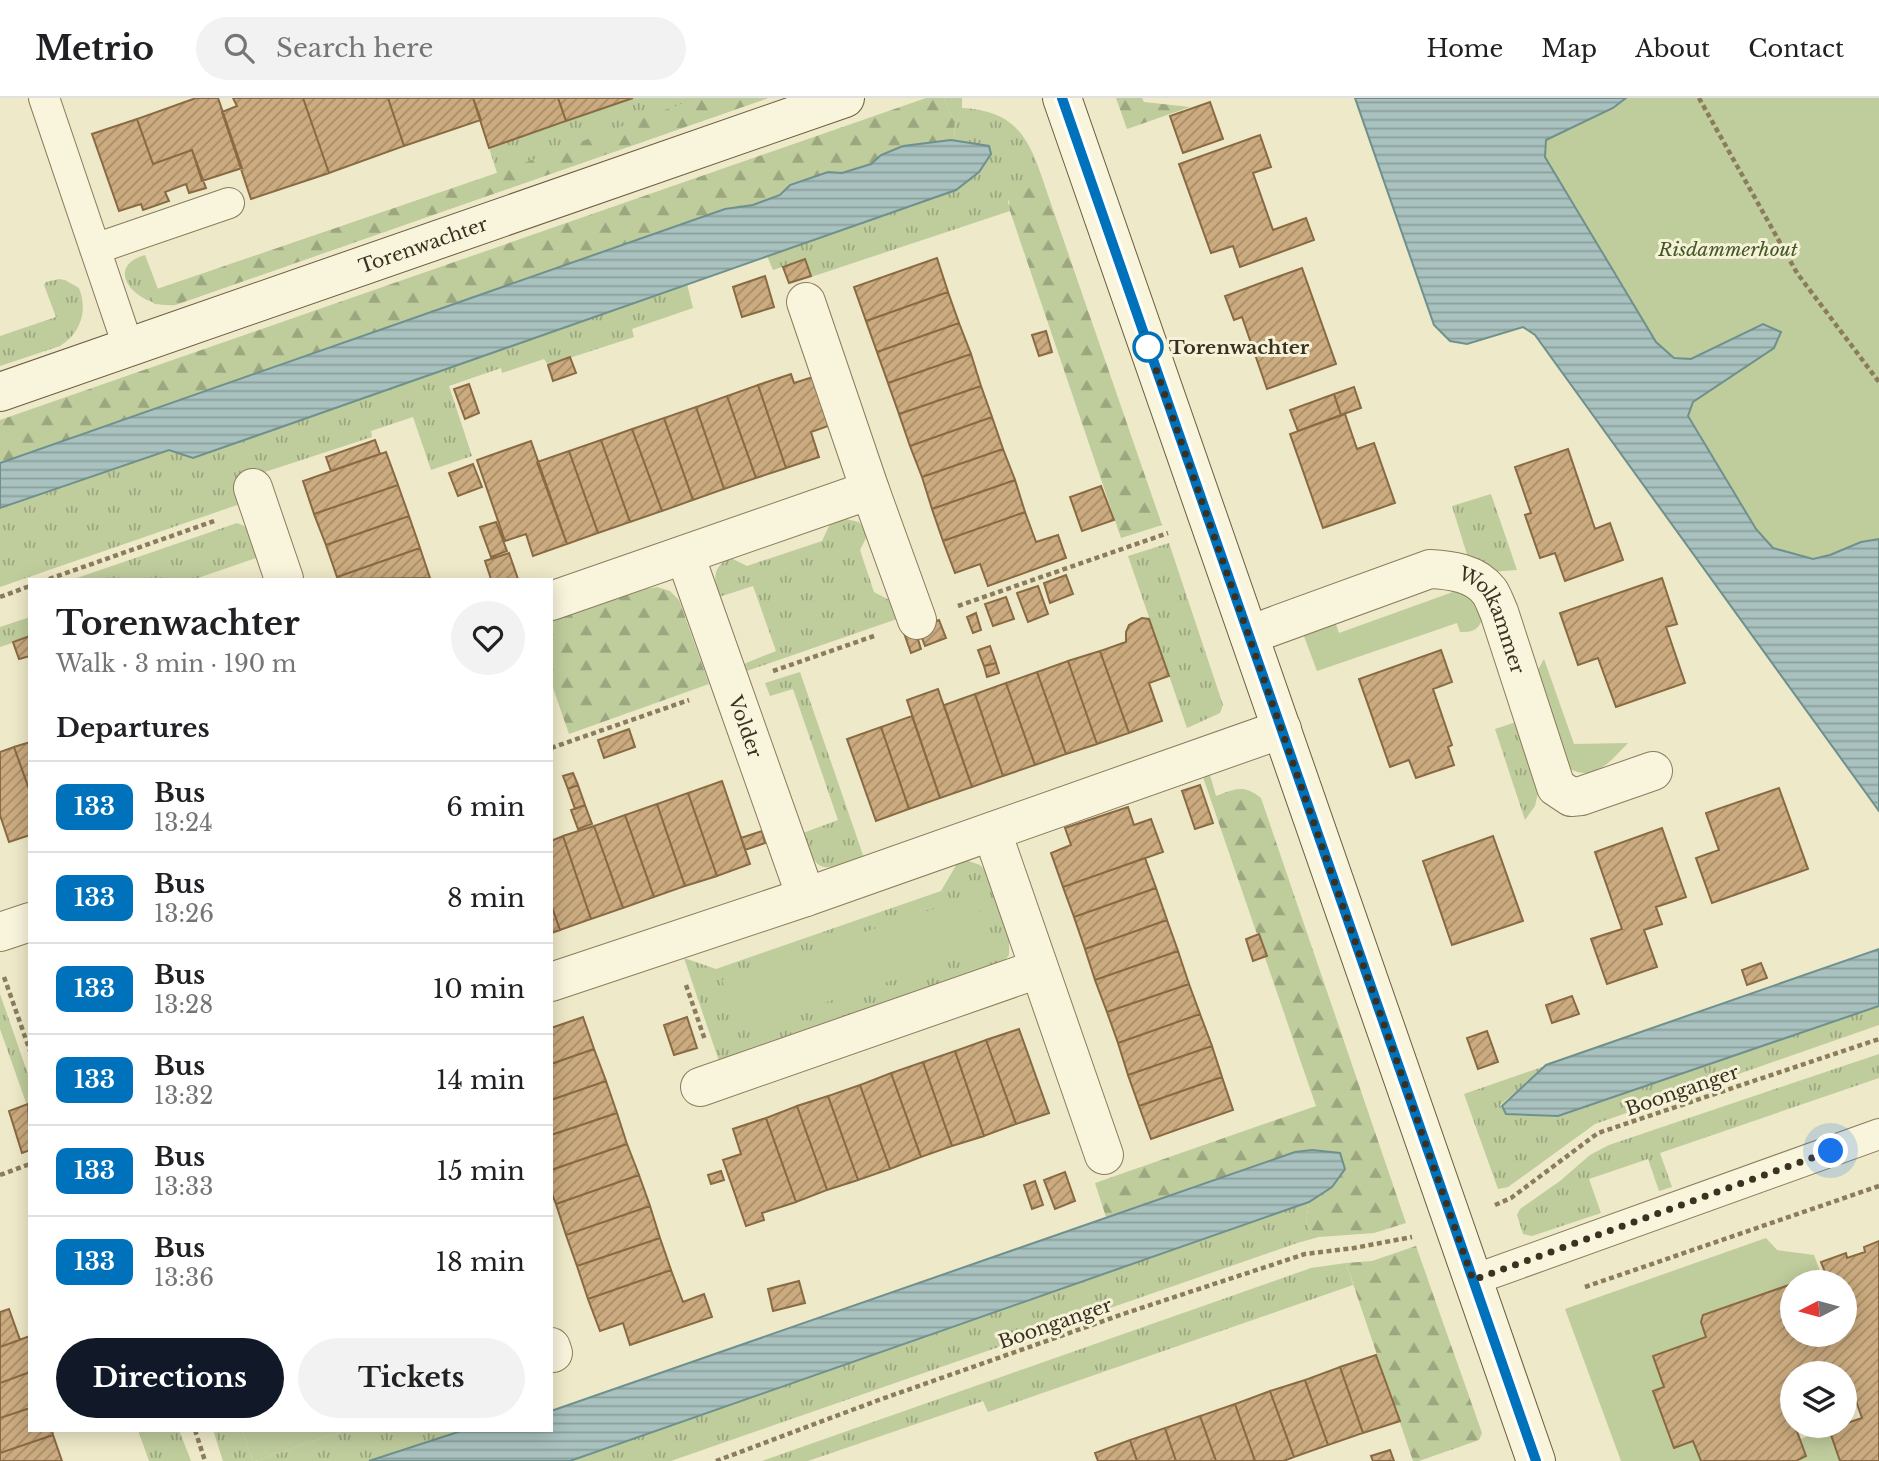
<!DOCTYPE html>
<meta charset="utf-8">
<style>
:root{--surface:#fff;--page:#f2f2f2;--text:#202124;--muted:#757577;--line:#e0e0e0;--accent:#111827}
body{margin:0;font-family:"Libre Baskerville",serif;background:var(--page);color:var(--text);height:100vh;display:flex;flex-direction:column;font-size:26px;white-space:nowrap}
*{box-sizing:border-box;margin:0}
p{font-size:23px;color:var(--muted)}
.icon{flex:none;width:38px;height:38px;fill:none;stroke:currentColor;stroke-width:2;stroke-linecap:round;stroke-linejoin:round}
.map{position:relative;flex:1;overflow:hidden}
.side{position:absolute;left:28px;top:480px;width:525px;height:854px;display:flex;flex-direction:column;background:var(--surface);border-radius:0px;box-shadow:0 4px 18px #0003}
.side>*{flex:none}
.badge{padding:0 14px;border-radius:10px;font-size:24px;line-height:46px}
.needle{width:46px;rotate:264deg}
.fabs{position:absolute;left:1780px;top:1172px;display:grid;gap:14px}
.fabs a{display:grid;place-items:center;width:77px;height:77px;border-radius:50%;background:var(--surface);box-shadow:0 4px 18px #0003;font-size:35px}
.you{position:absolute;width:35px;height:35px;margin:-18px;border:5px solid #fff;border-radius:50%;background:#1a73e8;box-shadow:0 0 0 10px #1a73e833}
.map>.badge{position:absolute;translate:-50% -50%;box-shadow:0 0 0 4px #fff}
h2{padding:0 28px;font-size:26px;line-height:63px}
.round{display:grid;place-items:center;flex:none;width:74px;height:74px;border-radius:37px;background:var(--page)}
.overview{display:flex;align-items:center;justify-content:space-between;height:119px;padding:0 28px}
h1{font-size:33px;font-weight:700;line-height:52px}
.cta{display:flex;gap:14px;margin-top:auto;padding:14px 28px}
.cta a{flex:1;height:80px;border-radius:42px;background:var(--accent);color:#fff;font-size:28px;font-weight:700;line-height:80px;text-align:center}
.cta a+a{background:var(--page);color:var(--text)}
ul{padding:0;list-style:none}
li{display:flex;align-items:center;gap:21px;height:91px;padding:0 28px;border-top:2px solid var(--line)}
li div{flex:1}
li b{display:block;font-size:26px}
li em{font-style:normal}
li .badge{min-width:77px;font-weight:700;text-align:center}
header{display:flex;align-items:center;gap:42px;box-sizing:border-box;height:98px;padding:0 35px;background:var(--surface);border-bottom:2px solid var(--line)}
header strong{font-size:33px}
nav{display:flex;gap:38px;margin-inline-start:auto;font-size:24px}
.search{width:490px;height:63px;background:var(--page);display:flex;align-items:center;gap:18px;box-sizing:border-box;padding:0 24px;border-radius:38px;color:var(--muted);font-size:26px}
.map>svg:first-child{display:block}
</style>
<header>
<strong>Metrio</strong>
<div class="search"><svg class="icon" aria-label="search" viewBox="0 0 24 24"><circle cx="10" cy="10" r="6"/><path d="M15 15l6 6"/></svg>Search here</div>
<nav><a>Home</a><a>Map</a><a>About</a><a>Contact</a></nav>
</header>
<div class="map">
<svg width="1879" height="1363" viewBox="0 0 1879 1363">
<defs>
<pattern id="grass-tufts" width="24" height="20" patternUnits="userSpaceOnUse" patternTransform="scale(1.75)"><rect width="24" height="20" fill="#bfcc9c"/><path d="M3 7l-1-3M5 7V3M7 7l1-3M15 17l-1-3M17 17v-4M19 17l1-3" fill="none" stroke="#9ca67f"/></pattern>
<pattern id="forest-firs" width="22" height="20" patternUnits="userSpaceOnUse" patternTransform="scale(1.75)"><rect width="22" height="20" fill="#bfcc9c"/><path d="M5 1l3.5 6h-7zM16 11l3.5 6h-7z" fill="#9ca67f"/></pattern>
<pattern id="water-rules" width="6" height="5" patternUnits="userSpaceOnUse" patternTransform="scale(1.75)"><rect width="6" height="5" fill="#a9c2bf"/><path d="M0 2.5h6" fill="none" stroke="#8b9e9b"/></pattern>
<pattern id="building-hatch" width="6" height="6" patternUnits="userSpaceOnUse" patternTransform="scale(1.75)"><rect width="6" height="6" fill="#cbab7f"/><path d="M-1 1l2-2M0 6l6-6M5 7l2-2" fill="none" stroke="#a68c68"/></pattern>
</defs>
<rect width="100%" height="100%" fill="#eee9c8"/>
<!-- grass -->
<path fill="url(#grass-tufts)" d="M634,0h134l-593,207c-36,4 -75,-37 -30,-50l13,34 339,-116 -8,-25z
M944,0h18v10c60,3 69,37 86,87l-5,-6 -35,12 2,10 -199,66 -6,-18 -32,11 -6,-14 189,-66 23,-18 10,-26 -34,-6 -1,-19z
M59,181l6,1 14,8c9,23 2,45 -19,58l-60,20v-30l56,-19 -12,-32 2,-3z
M687,186l6,24 -61,21 2,8 -86,28 -4,-6 -42,14 -1,-5 -52,18 23,70 -41,14 -18,-53 -42,14 1,6 -138,45 6,22 -240,83v-79l169,-58 24,8z
M1491,396l26,76 -27,2 -21,-11 -17,-55z
M846,421l13,3 9,12 -8,16 14,42 17,9 6,18 -153,53 -1,-5 3,-4 30,-12 -23,-65 -34,11c-5,-16 -8,-31 12,-39l16,8 75,-25 8,-17z
M237,425l12,5 10,29 -64,22h-121z
M1169,445l54,162 -3,8 -33,15 -59,-172z
M30,519v20l-30,10v-20z
M800,574l64,186c-39,12 -48,20 -61,-25l35,-13 -45,-131 -23,7 -5,-13z
M1519,623l19,72 -3,13 -10,14 -30,-91z
M966,762l14,5 4,4 25,69v17l-7,9 -283,97 -35,-103 32,11 225,-78 17,-29z
M0,896l30,86v34l-30,-85z
M1879,908v19l-284,99 -87,63 -10,2 -34,-95 84,-29 -48,40 6,9 52,2z
M1879,956v24l-219,75 12,34 -13,4 -11,-32 -59,20 12,34 -69,23 -9,-2 -6,-19 3,-6 40,-28 30,-26 19,-10z
M1309,1104l-3,20 6,12 7,3 -22,6 -626,218h-101z
M1346,1165l7,22 -365,127 -5,-11 -175,60h-46l549,-193z
M138,1332h41l12,31h-42z
M213,1332h29l11,31h-30z
M347,1332h117l-95,31h-114z"/>
<!-- forest -->
<path fill="url(#forest-firs)" d="M697,0h71l-593,207 -21,-1 -3,-8 6,-7 340,-116z
M926,0h18l10,23 1,19 -52,6 -22,9 -10,9 -30,9 -13,-1 -38,13 -10,10 -27,10 -28,4 -725,254v-43z
M1116,0h26l2,4 46,5 -63,22z
M1028,84l16,7 4,6 114,330 -41,13 -111,-327c-3,-16 2,-25 18,-29z
M657,489l13,4 9,9 30,84 -140,50 -18,-52v-61l95,-32z
M1210,677l6,21c20,-7 27,-12 45,2l145,425 -32,10 -55,4 -7,-2 -6,-13 3,-20 23,-15 13,-18 -5,-16 -28,-3 -16,2 -190,65 -11,-34 221,-77 -113,-329z
M1416,1148l66,187 -3,7 -60,21h-6l-67,-198 26,-2z"/>
<!-- green -->
<path fill="#bfcc9c" d="M1458,0h421v587l-126,-103z
M1456,485l14,9 12,27c-4,12 -10,13 -22,13l-3,-9 -140,48 -15,-40 32,-12 5,14 114,-41z
M1544,561l30,85 54,-1c-17,17 -32,39 -58,26l-35,-94z
M975,797l17,52 -253,84 -17,-51z
M1766,1140l11,12 37,5 7,19 -117,41 -3,7 5,15 -53,19 11,31 -10,4 19,56 20,-6 8,20h-80l-56,-152z
M1829,1331l11,32h-44l10,-5 -6,-17z
M242,1332h105l-92,31h-2z"/>
<!-- water -->
<path fill="url(#water-rules)" stroke="#6f918e" stroke-width="2" d="M1355,0h271l-13,10 -67,32 -1,17 111,185 18,16 17,1 72,-35 18,8 -7,16 -81,54 -5,14 68,113 17,19 40,11 17,-4 31,-13 18,-3v272l-344,-476 -12,-8 -56,17 -17,-3 -16,-16z
M951,42l38,6 2,8 -12,18 -23,18 -763,268 -24,-8 -169,58v-45l725,-254 28,-4 27,-10 10,-10 38,-13 14,1 29,-9 10,-9 22,-9z
M1879,851v57l-321,110 -52,-2 -4,-8 44,-41z
M1312,1052l28,3 5,16 -13,18 -23,15 -739,259h-201l95,-31h87v-19l744,-259z"/>
<!-- building -->
<path fill="url(#building-hatch)" stroke="#896a43" stroke-width="2" d="M196,0h22l24,70 -40,13 -10,-31 -39,14 -16,-45z
M233,0h70l26,75 -78,26 -29,-87 15,-6z
M303,0h85l16,48 -75,27z
M388,0h85l8,22 -77,26z
M473,0h85l8,23 -77,27z
M558,0h75l-67,23z
M1210,4l13,37 -40,14 -13,-37z
M137,21l16,45 39,-14 14,38 -17,5 -3,-9 -21,8 4,9 -26,9 -2,-6 -22,7 -27,-77z
M1260,37l11,32 -18,6 20,57 33,-12 8,22 -74,27 -7,-21 -22,7 -32,-89z
M937,160l11,34 -82,29 -12,-34z
M805,161l6,17 -22,7 -6,-16z
M1302,170l34,96 -69,25 -25,-72 -8,3 -9,-24z
M765,178l9,31 -32,10 -9,-30z
M948,194l11,31 -82,29 -11,-31z
M959,225l12,31 -83,29 -11,-31z
M1046,233l6,21 -13,4 -7,-21z
M971,256l10,32 -82,28 -11,-31z
M570,259l6,16 -23,8 -5,-16z
M791,276l3,9 19,-6 18,48 -20,7 8,25 -33,11 -28,-83z
M469,286l10,29 -14,6 -11,-30z
M758,287l28,83 -30,10 -29,-82z
M981,288l11,31 -82,29 -11,-32z
M1354,289l7,21 -20,7 -7,-21z
M1334,296l7,21 -43,16 -8,-21z
M727,298l29,82 -32,11 -28,-82z
M696,309l28,82 -31,11 -29,-82z
M1345,316l12,35 17,-6 21,60 -72,25 -33,-94z
M992,319l11,32 -81,28 -12,-31z
M664,320l29,82 -31,11 -30,-82z
M632,331l30,82 -32,11 -29,-82z
M375,342l5,14 -49,17 -5,-14z
M601,342l29,82 -32,11 -29,-82z
M531,343l36,103 -34,12 -7,-22 -21,7 -28,-81z
M1003,351l12,31 -83,29 -10,-32z
M1568,351l27,80 15,-6 13,37 -58,21 -10,-28 -15,5 -15,-43 6,-2 -16,-46z
M569,353l29,82 -31,11 -30,-82z
M386,354l12,33 -84,29 -11,-33z
M473,366l9,23 -24,9 -9,-23z
M1015,382l10,32 -82,29 -11,-32z
M398,387l11,31 -83,29 -12,-31z
M1101,388l13,34 -32,11 -12,-34z
M1025,414l11,30 22,-7 8,23 -78,28 -8,-22 -25,9 -12,-32z
M409,418l11,32 -83,29 -11,-32z
M496,424l11,29 -16,6 -11,-30z
M420,450l10,30 -92,1 -1,-2z
M509,455l9,26h-27l-6,-18z
M1066,477l7,19 -23,9 -6,-20z
M1662,480l15,46 -11,3 19,56 -69,24 -18,-49 -20,7 -18,-52z
M1038,488l10,28 -20,8 -11,-29z
M1006,499l8,22 -21,7 -8,-22z
M976,515l5,17 -8,3 -6,-16z
M1142,520l7,1 20,57 -20,7 13,38 -33,12 -29,-82 26,-9v-10l3,-7z
M939,522l7,18 -21,8 -7,-19z
M915,532l6,19 -10,4 -7,-20z
M30,538v20l-11,3 -6,-17z
M990,548l6,17 -12,3 -6,-16z
M1441,552l11,32 -19,7 19,56 -4,2 6,18 -38,13 -7,-18 -19,7 -31,-88z
M1100,553l29,82 -32,11 -29,-83z
M1068,563l29,83 -31,10 -29,-82z
M996,565l3,10 -12,4 -3,-11z
M1037,574l29,82 -31,11 -29,-82z
M1006,585l29,82 -32,11 -28,-82z
M938,591l34,98 -32,11 -33,-98z
M975,596l28,82 -31,11 -28,-82z
M912,618l28,82 -31,11 -28,-82z
M881,629l28,82 -33,12 -29,-82z
M629,631l6,18 -31,11 -6,-18z
M30,644v50l-16,-45z
M14,649l16,45v43l-21,7 -9,-27v-63z
M573,675l5,12 -10,4 -5,-13z
M722,683l28,83 -33,12 -29,-83z
M578,687l7,20 -10,4 -7,-20z
M1200,687l13,38 -18,6 -13,-38z
M1779,690l29,81 -96,34 -16,-45 23,-8 -13,-37z
M688,695l29,83 -32,10 -28,-82z
M657,706l28,82 -31,11 -29,-82z
M585,707l7,19 -14,5 -7,-19z
M1128,709l6,18 17,-6 12,33 -100,35 -12,-34 20,-8 -6,-17z
M625,717l29,82 -31,11 -29,-82z
M594,728l29,82 -32,11 -28,-83z
M1662,730l24,69 -30,10 6,17 -18,6 13,37 -50,17 -16,-45 31,-10 -27,-77z
M762,733l3,12 -20,7 -4,-12z
M563,738l28,83 -31,11 -9,-26v-63z
M1493,738l30,85 -71,24 -29,-84z
M1145,760l11,30 -82,29 -11,-30z
M1156,790l11,32 -82,29 -11,-32z
M551,806l9,26 -9,3z
M1167,822l11,31 -83,29 -10,-31z
M1259,836l8,22 -14,5 -7,-22z
M1178,853l11,33 -82,28 -12,-32z
M1761,865l6,15 -20,7 -5,-15z
M1189,886l11,30 -82,29 -11,-31z
M1572,898l7,18 -27,9 -6,-18z
M1200,916l12,32 -84,29 -10,-32z
M583,919l11,32 -43,15v-36z
M687,919l10,31 -23,7 -10,-30z
M1019,931l30,84 -33,11 -30,-84z
M1487,933l11,31 -20,7 -11,-31z
M986,942l30,84 -32,12 -29,-85z
M1212,948l10,31 -83,29 -11,-31z
M594,951l12,32 -55,19v-36z
M955,953l29,85 -32,10 -29,-84z
M923,964l29,84 -31,11 -30,-84z
M891,975l30,84 -31,12 -30,-84z
M1222,979l11,33 -82,29 -12,-33z
M606,983l11,32 -66,22v-35z
M860,987l30,84 -32,11 -30,-84z
M828,998l30,84 -31,10 -30,-84z
M28,1006l2,46 -8,3 -13,-42z
M797,1008l30,84 -31,12 -30,-84z
M617,1015l10,31 -76,26v-35z
M766,1020l30,84 -34,11 2,7 -18,6 -23,-66 18,-6 -8,-25z
M627,1046l12,31 -83,29 -5,-12v-22z
M721,1073l3,9 -13,4 -3,-9z
M1065,1074l10,29 -20,8 -11,-29z
M639,1077l11,31 -84,29 -10,-31z
M1035,1083l8,24 -11,4 -8,-24z
M650,1108l10,32 -83,28 -11,-31z
M660,1140l11,32 -83,29 -11,-33z
M1879,1143v220h-39l-11,-32 15,-3v-2l18,-6 -12,-34 -6,2v-12h-52v31l-4,1 4,10v10h3l11,30 -10,5h-95l-8,-20 -19,7 -21,-57 11,-4 -11,-31 53,-19 -5,-15 2,-7 89,-31v51h52v-52h-49l30,-11 -4,-10 25,-9 1,5 18,-6 -1,-5z
M671,1172l12,32 21,-8 8,23 -82,28 -7,-22 -23,8 -12,-32z
M799,1183l6,22 -32,8 -5,-22z
M9,1211l11,31 -20,7v-35z
M30,1238v36l-30,11v-36z
M1376,1257l24,66 -37,12 -23,-66z
M1340,1269l23,66 -35,12 -23,-65z
M30,1274v36l-30,10v-35z
M1305,1282l23,65 -34,12 -24,-66z
M1270,1293l24,66 -10,4h-29l-20,-57z
M1235,1306l20,57h-39l-16,-45z
M30,1310v22h22l1,5 -53,18v-35z
M1200,1318l16,45h-40l-11,-33z
M1165,1330l11,33h-39l-7,-21z
M53,1337l9,26h-62v-8z
M1130,1342l7,21h-39l-3,-8z
M1390,1352l4,11h-21l-2,-5z"/>
<g fill="none" stroke-linecap="round" stroke-linejoin="round">
<defs>
<path id="lane" d="M44,0l84,248
M95,151l134,-46
M1473,1182l406,-146"/>
<g id="street">
<path d="M253,390l31,91"/>
<path d="M870,392l47,130"/>
<path id="s1" d="M685,457l121,342"/>
<path d="M551,503l319,-111 -64,-188"/>
<path id="s2" d="M1249,537l181,-66c21,1 45,4 59,22 4,5 7,15 10,21l57,175 15,10 10,-1 72,-25"/>
<path d="M992,734l112,323"/>
<path d="M0,834l30,-10"/>
<path d="M551,884l255,-85 476,-168"/>
<path d="M700,989l338,-118"/>
<path d="M551,1249l2,6"/>
</g>
<g id="secondary">
<path d="M1062,0l474,1363"/>
<path id="s3" d="M0,294l845,-294"/>
</g>
</defs>
<!-- lane casing -->
<use href="#lane" stroke="#8a7c5d" stroke-width="32"/>
<!-- street casing -->
<use href="#street" stroke="#8a7c5d" stroke-width="40"/>
<!-- secondary casing -->
<use href="#secondary" stroke="#6c5d40" stroke-width="40"/>
<!-- path -->
<path stroke="#8a7c5d" stroke-width="4.5" stroke-dasharray="5 3.5" stroke-linecap="butt" d="M1699,0l98,175 82,109
M49,481l168,-59
M0,499l30,-11
M958,508l210,-73
M773,573l101,-35
M551,650l138,-48
M4,879l26,74
M686,887l19,55
M0,1077l30,-11
M1495,1107l16,-7 87,-65 281,-94
M1585,1189l294,-101
M195,1332l10,31
M716,1363l160,-60 250,-88 179,-59 49,-6 58,-11"/>
<!-- lane -->
<use href="#lane" stroke="#f9f4dc" stroke-width="30"/>
<!-- street -->
<use href="#street" stroke="#f9f4dc" stroke-width="38"/>
<!-- secondary -->
<use href="#secondary" stroke="#f9f4dc" stroke-width="38"/>
</g>
<g fill="none" stroke-linecap="round" stroke-linejoin="round">
<defs>
<path id="line" d="M1062,0l474,1363"/>
</defs>
<!-- line casing -->
<use href="#line" stroke="#fff" stroke-width="16"/>
<!-- line -->
<use href="#line" stroke="#0072bc" stroke-width="10"/>
<!-- walk -->
<path stroke="#3b3121" stroke-width="7" stroke-dasharray="0 12.6" d="M1148,249l-4,-12 329,945 358,-129"/>
</g>
<!-- markers -->
<circle fill="#fff" stroke="#0072bc" stroke-width="3.5" cx="1148" cy="249" r="14"/>
<g text-anchor="middle" stroke-width="6" stroke-linejoin="round" paint-order="stroke">
<!-- street labels -->
<g font-size="19" fill="#3b3121" stroke="#f5f2d8">
<text dy="7" stroke="none"><textPath href="#s3" startOffset="448">Torenwachter</textPath></text>
<text dy="7" stroke="none"><textPath href="#s2" startOffset="284">Wolkammer</textPath></text>
<text dy="7" stroke="none"><textPath href="#s1" startOffset="182">Volder</textPath></text>
<text transform="translate(1682 992) rotate(-19)" y="7">Boonganger</text>
<text transform="translate(1055 1225) rotate(-19)" y="7">Boonganger</text>
</g>
<!-- park labels -->
<g font-size="19" font-style="italic" fill="#445727" stroke="#f5f2d8">
<text x="1728" y="158">Risdammerhout</text>
</g>
<!-- stop labels -->
<g font-size="19" font-weight="bold" fill="#3b3121" stroke="#f5f2d8" text-anchor="start">
<text x="1169" y="256">Torenwachter</text>
</g>
</g>
</svg>
<div class="fabs">
<a><svg class="needle" viewBox="-14 -14 28 28"><path d="M0-13l5 13h-10z" fill="#e53935"/><path d="M0 13l5-13h-10z" fill="#757577"/></svg></a>
<a><svg class="icon" aria-label="layers" viewBox="0 0 24 24"><path d="M12 4l9 5-9 5-9-5zM3 14l9 5 9-5"/></svg></a>
</div>
<div class="you" style="left:1831px;top:1053px"></div>
<section class="side">
<div class="overview"><div><h1>Torenwachter</h1><p>Walk · 3 min · 190 m</p></div><a class="round"><svg class="icon" aria-label="heart" viewBox="0 0 24 24"><path d="M12 20l-8-8c-3-5 5-10 8-4 3-6 11-1 8 4z"/></svg></a></div>
<h2>Departures</h2>
<ul>
<li><span class="badge" style="background:#0072bc;color:#fff">133</span><div><b>Bus</b><p>13:24</p></div><em>6 min</em></li>
<li><span class="badge" style="background:#0072bc;color:#fff">133</span><div><b>Bus</b><p>13:26</p></div><em>8 min</em></li>
<li><span class="badge" style="background:#0072bc;color:#fff">133</span><div><b>Bus</b><p>13:28</p></div><em>10 min</em></li>
<li><span class="badge" style="background:#0072bc;color:#fff">133</span><div><b>Bus</b><p>13:32</p></div><em>14 min</em></li>
<li><span class="badge" style="background:#0072bc;color:#fff">133</span><div><b>Bus</b><p>13:33</p></div><em>15 min</em></li>
<li><span class="badge" style="background:#0072bc;color:#fff">133</span><div><b>Bus</b><p>13:36</p></div><em>18 min</em></li>
</ul>
<div class="cta"><a>Directions</a><a>Tickets</a></div>
</section>
</div>
